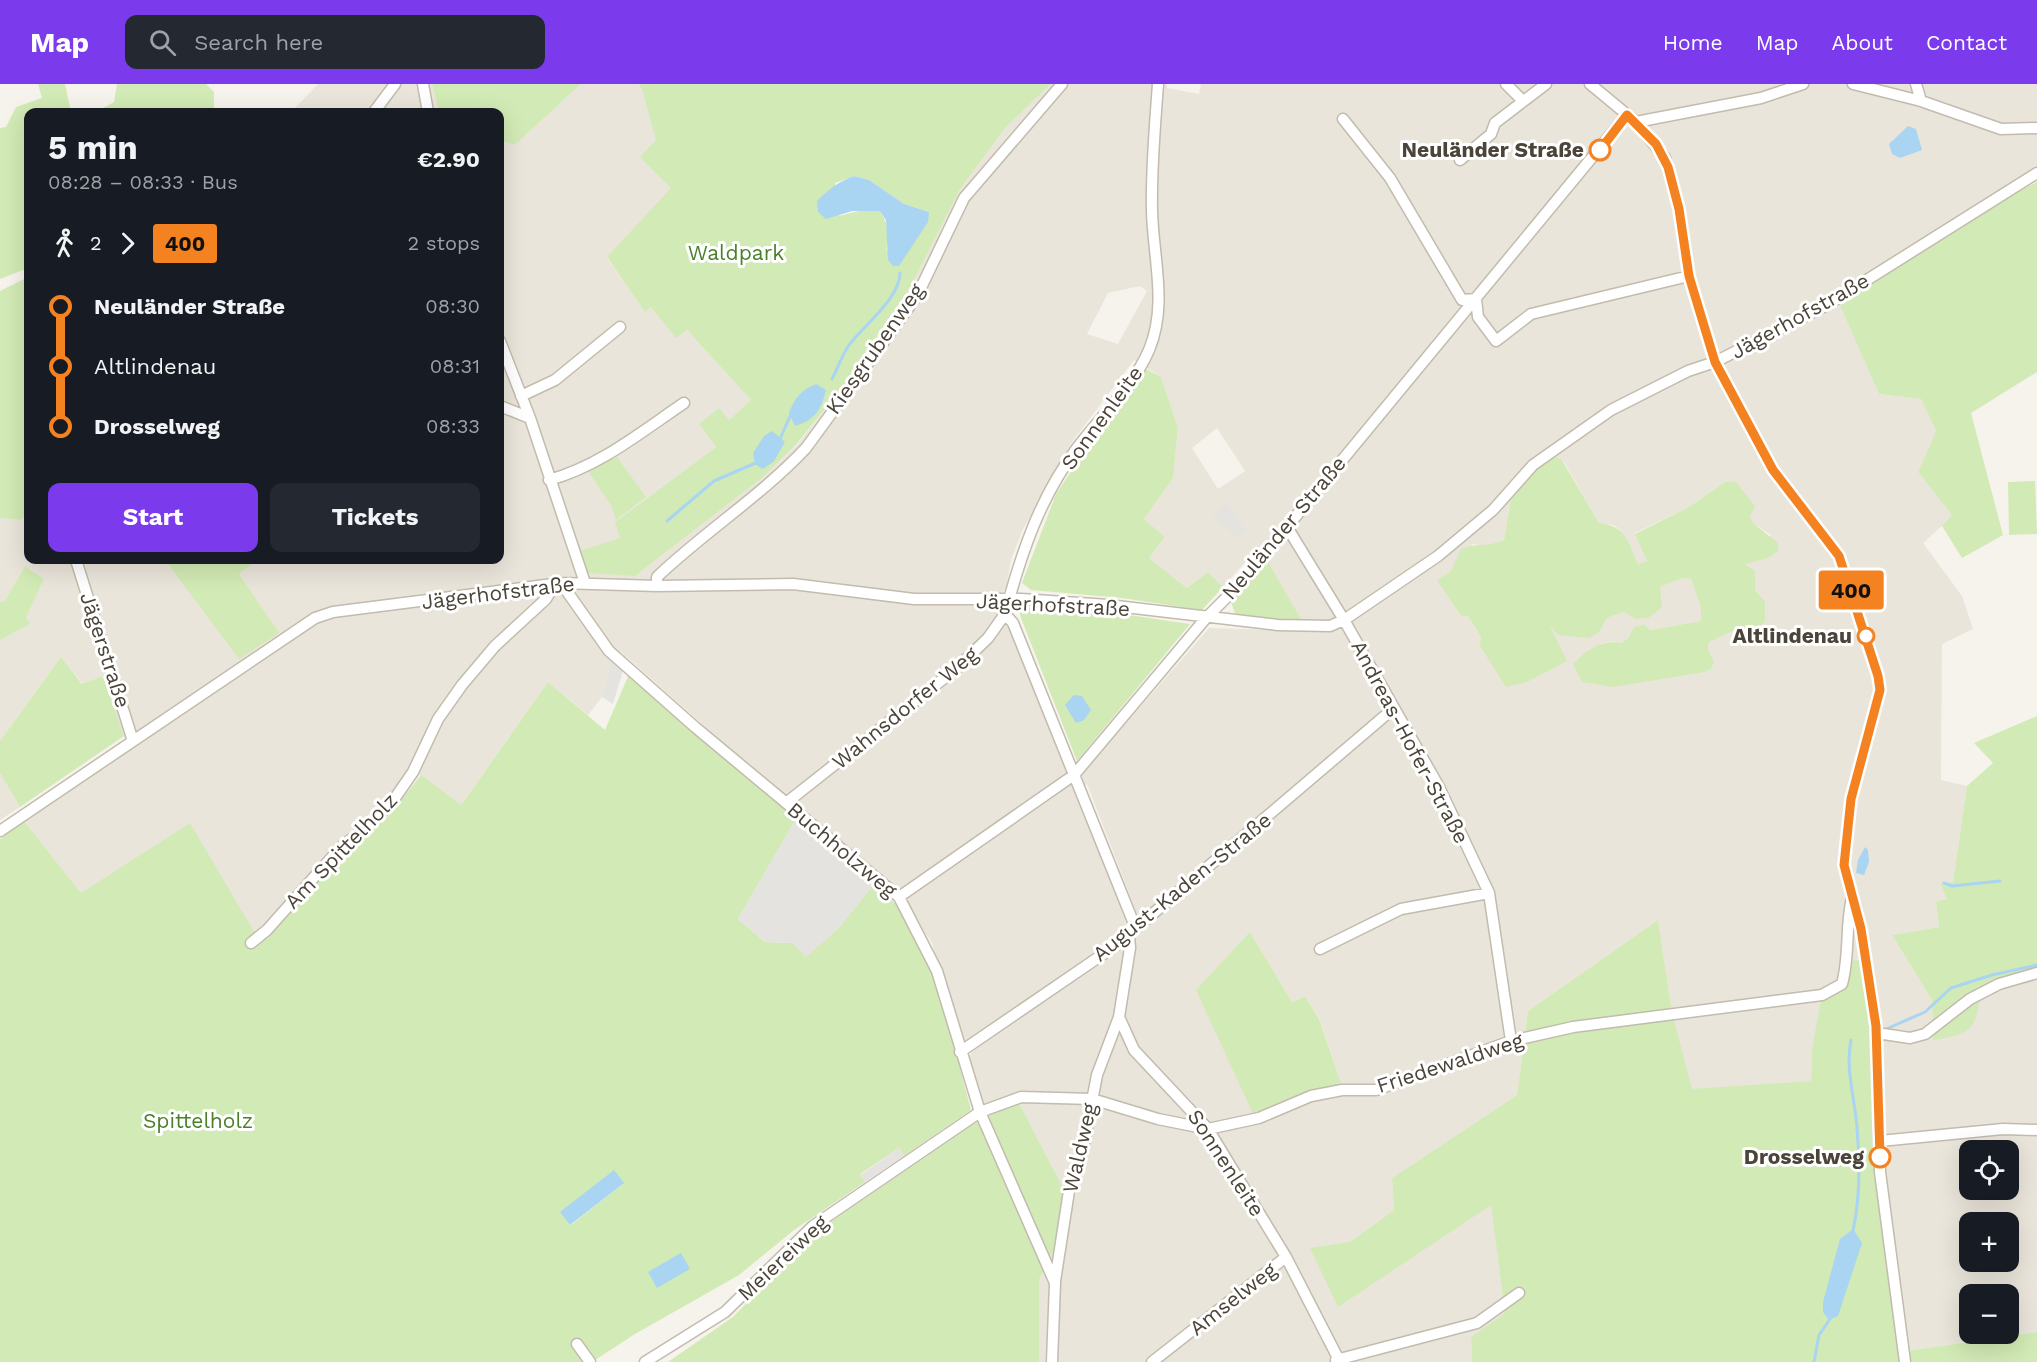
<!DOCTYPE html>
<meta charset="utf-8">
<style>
:root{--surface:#171b24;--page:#242831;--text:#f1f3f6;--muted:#9ea1a6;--accent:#7c3aed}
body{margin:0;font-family:"Work Sans",sans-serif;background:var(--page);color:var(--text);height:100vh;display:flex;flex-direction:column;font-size:22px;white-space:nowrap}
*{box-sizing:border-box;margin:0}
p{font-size:20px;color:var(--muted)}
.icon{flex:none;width:33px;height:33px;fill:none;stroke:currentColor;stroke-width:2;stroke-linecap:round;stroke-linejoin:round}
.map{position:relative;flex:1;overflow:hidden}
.side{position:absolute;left:24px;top:24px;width:480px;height:456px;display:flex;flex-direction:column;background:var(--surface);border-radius:12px;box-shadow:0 6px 24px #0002}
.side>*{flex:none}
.badge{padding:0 12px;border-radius:4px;font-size:21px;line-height:39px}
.tools{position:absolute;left:1959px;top:1056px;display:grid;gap:12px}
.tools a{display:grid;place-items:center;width:60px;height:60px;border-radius:12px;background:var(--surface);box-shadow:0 6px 24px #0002;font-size:30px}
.map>.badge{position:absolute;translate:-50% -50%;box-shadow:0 0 0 3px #fff}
.legs{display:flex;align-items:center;gap:9px;height:66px;padding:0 24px;font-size:20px}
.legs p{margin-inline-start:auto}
.headline{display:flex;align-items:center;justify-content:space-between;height:102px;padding:0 24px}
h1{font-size:33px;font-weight:700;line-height:45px}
.cta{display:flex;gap:12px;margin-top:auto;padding:12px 24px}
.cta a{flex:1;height:69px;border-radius:12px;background:var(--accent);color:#fff;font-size:24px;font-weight:700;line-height:69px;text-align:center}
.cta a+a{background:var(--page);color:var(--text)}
ul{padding:0 24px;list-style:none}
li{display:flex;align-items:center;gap:21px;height:60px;font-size:22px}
li i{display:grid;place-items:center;width:9px;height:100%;margin:0 8px;background:currentColor}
li i::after{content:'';width:15px;height:15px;margin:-8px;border:4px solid;border-radius:50%;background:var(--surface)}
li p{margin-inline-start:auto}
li:first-child i{background:linear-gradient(#0000 50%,currentColor 0)}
li:last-child i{background:linear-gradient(currentColor 50%,#0000 0)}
header{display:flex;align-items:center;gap:36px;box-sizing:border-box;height:84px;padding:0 30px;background:var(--accent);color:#fff}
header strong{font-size:28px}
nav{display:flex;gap:33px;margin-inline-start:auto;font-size:21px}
.search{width:420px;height:54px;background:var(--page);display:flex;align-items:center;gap:15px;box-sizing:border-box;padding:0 21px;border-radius:12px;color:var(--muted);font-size:22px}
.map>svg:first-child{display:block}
</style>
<header>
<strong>Map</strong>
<div class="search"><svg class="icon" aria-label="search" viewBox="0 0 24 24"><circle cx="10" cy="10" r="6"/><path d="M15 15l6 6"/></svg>Search here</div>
<nav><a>Home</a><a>Map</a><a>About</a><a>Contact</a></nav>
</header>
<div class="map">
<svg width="2037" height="1278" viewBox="0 0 2037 1278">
<rect width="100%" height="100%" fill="#f6f3ec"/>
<!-- residential -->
<path fill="#eae5da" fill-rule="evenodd" d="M318,0h114l7,28h-148z
M581,0h57l4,5 30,99 -65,70 38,53 6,-4 36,23 64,70 -22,20 -30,4 17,23 -100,74 19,55 127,-98 33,-31 45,-57 71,-104 49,-97 46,-62 45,-43h116v4l32,6 2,-10h836v83l-201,127 43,100 42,5 15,32 -18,41 35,44 -30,27 39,53 11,33 -31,15 -1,136 26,6 -14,96 -6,17 -11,4 3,24 -47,8 40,65 1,40 46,-47 58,-22v361l-131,19 -21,-175 -4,-128 -36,-62 -33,63 -1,32 -119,9 -20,-78 -14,-92 -130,91 -11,84 -125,83 2,32 -44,32 -12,64 153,-102 14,109 -34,24 1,25h-433v-82l35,-71 -56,-108 78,1 38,-165 258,-219 3,1 9,-5 -9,-15 -252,219 -5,-2 -51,-132 -12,6 53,138 -9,10 -153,106 -4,-1 -30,-100 -36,-53 -100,-83 -175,-155 -10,8 -9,37 -14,18 -40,-33 -88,124 -51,-39 -20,31 -47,40 -83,93 -178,-38 -57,-72 105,-70 -26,-75 -20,8 -22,-27 -61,84v-101l31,-16 -5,-6 18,-39 -19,-13 -21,36h-4v-84l21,2 7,-6v46h137l75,99 -1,-85 18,-14h243v-420l15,5zM1140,202l7,5 -29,53 -31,-10 21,-41zM1134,276l27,17 17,51 -5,50 -29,41 21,18 -16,21 38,30 21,-16 15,15 34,-38 10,12 -36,41 71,19 -2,10 -91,-3 -122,140 -21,-1 -56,-139 -9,-34 5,-6 5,-28 11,-29 50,-89zM1217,344l28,43 -27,18 -26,-41zM1563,376l36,63 15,2 7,6 17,33 9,-3 -12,-28 54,-26 36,-25 28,41 18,12 -26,29 10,7 -1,59 -21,1 -24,11 -1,7 -108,-5 12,-3 9,2 8,-4 5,-12 10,-3 6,6 51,-9v-13l-10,-29 -9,-2 -22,10 -25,32 -10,-7 -18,6 -7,13 -53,-11 -66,17 -13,-21h-7l-23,-36 13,-9 22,-27 15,3 16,-7 7,-42zM1250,848l42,70 13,-6 14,22 23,68 -88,29 -26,-60zM1970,1066h38v40h-38zM1970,1138h38v40h-38zM1970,1210h38v40h-38z
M0,689l20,34 -20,13z
M1126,858l-9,72 -26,82 -76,-2 -33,10 -14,-44 5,-10z"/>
<!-- green -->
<path fill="#d2eab5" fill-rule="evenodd" d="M38,0h27l6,28h-43v82l-3,2 3,9v63l-28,11v-151l6,-1 10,-20 26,-9z
M117,0h89l8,8v20h-118l18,-10z
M432,0h149l-66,61 -15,-5v-28h-61z
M638,0h413l-45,43 -46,62 -49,97 -71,104 -46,57 -32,31 -127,98 -47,-3 -8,-22 40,-13 -5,-16 101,-75 -17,-23 20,-16 10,12 22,-20 -64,-70 -11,8 -25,-31 -6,5 -38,-55 64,-69 -31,-31 16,-17 -14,-51zM854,92l15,4 35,24 25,8 -43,39c4,-13 2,-28 -6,-40l-13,-2 -28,7 -4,-33z
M2037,98v190l-66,41 32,122 -41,23 -20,-32 10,-11 -34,-43 18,-41 -15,-32 -42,-5 -39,-89 142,-94z
M28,193v237l-7,6 -21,-2v-227z
M1146,285l15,8 17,51 -5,50 -29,41 21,18 -16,21 38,30 21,-16 15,15 -21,23 -80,-12 -91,-8 -9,-7 34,-89 44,-66z
M1553,372l9,4 37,63c28,3 28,18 39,41l9,-3 -12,-27 54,-27 36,-25h11l19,24 -5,11 3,6 25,20v8l-10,7 -23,6 10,7v19l10,12v20l-11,8 -21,1 -24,11 -1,7 6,13 -3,7 -7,3 -91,15 -31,-5 -9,-18c12,-13 30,-26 48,-21l7,-4 6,-12 10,-3 6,6 51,-9v-13l-10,-29 -9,-1 -22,9 2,20 -14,11 -13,1 -11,-7 -17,6 -7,13 -11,7 -31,-3 -9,-11 18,37 -40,21 -21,5 -26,-41 1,-9 -13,-21h-7l-24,-36 14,-9 10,-22c17,-7 25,-1 43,-9l7,-42 15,-19z
M617,373l29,40 -30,23 -4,-13 -24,-36z
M2035,397l2,53 -28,1 -1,-53z
M165,476h92l-18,14 40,59 -40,26z
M1267,476l35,61 -66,-5 -5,-14z
M25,482l19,13 -18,39 5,6 -31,16v-38h4z
M1037,522l78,7 75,11 -113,137 -56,-143 -2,-10z
M61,573l21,27 21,-8 21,60 -104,71 -20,-34v-32z
M629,590l167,145 -58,100 27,23 27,1 45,-13 36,-45 23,19 37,64 38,142 -67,46 -5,-8 -39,26 5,8 -71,48 -55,45 -104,59 -43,28h-592v-523l24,-18 57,72 109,-70 63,107 6,1 83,-93 33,-25 11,6 35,-44 40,30 87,-123 57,48zM624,1099l-53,42 -11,-13z
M2037,632v255l-57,22c-3,37 -11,42 -47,47l-1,-40 -40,-65 47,-8 -3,-25 11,-3 -6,-15 12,-2 14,-96 26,-23 -19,-20z
M1658,836l14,92 20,77 119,-8 1,-32 10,-54 23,-9 8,-25 10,-2 9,68 2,57 29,278h-431l-1,-25 34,-24 -14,-108 -153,102 -28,-59 40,-6 44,-32 -2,-32 125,-83 11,-84z
M1250,848l42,70 13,-6 14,23 23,67 -88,30 -58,-126z
M1018,1017l56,108 -35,71v82h-371l65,-45 84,-86 155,-106z
M2037,1248v30h-129l-2,-11z"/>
<!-- parking -->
<path fill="#e5e3e0" d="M1227,418l18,28 -7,7 -25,-20z
M611,576l12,11 -10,33 -11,-7z
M796,735l77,66 -36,45 -31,27 -14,-14 -27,-1 -27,-23z
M899,1064l5,8 -39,26 -5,-7z"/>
<!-- water -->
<path fill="#a9d4f2" d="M1908,42l8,3 6,21 -22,8 -8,-4 -3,-10z
M854,92l15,4 35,24 25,8 -1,10 -29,44h-6l-5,-6 -2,-40 -6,-9h-28l-26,8 -8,-7 -1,-11c12,-12 21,-19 37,-25z
M816,300l10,6c-5,20 -11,30 -31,36l-6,-13c5,-14 12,-23 27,-29z
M772,347l13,11 -11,19 -11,8 -8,-5 -2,-11 11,-17z
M1074,611l8,1 9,14 -7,10 -8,3 -11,-18z
M1865,763l3,3 1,12 -5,13 -8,-2 2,-13z
M614,1086l10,13 -54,42 -10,-13z
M1853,1145l9,14 -24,73 -9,4 -6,-8v-10l17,-63z
M681,1169l9,16 -33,19 -9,-16z"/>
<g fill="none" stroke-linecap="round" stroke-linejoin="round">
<!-- stream -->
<path stroke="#a9d4f2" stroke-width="3" d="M832,295c6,-11 10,-24 17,-34 15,-20 51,-47 51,-72
M779,357l13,-29
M667,437l47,-40 44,-19
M1944,799l8,3 48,-5
M1884,946l41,-18 26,-24 41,-13 45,-10
M1851,956c-6,29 4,58 6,88 3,33 3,70 -4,103
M1814,1278l5,-27 11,-16"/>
<defs>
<path id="minor" d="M423,0l5,28
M1506,0l16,16
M1590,0l46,38 29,36 14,51 10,67 26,86 58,108 66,86 39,120 2,14 -29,109 -7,66 17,64 15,97 4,146 25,190
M1853,0l68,17 80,28 36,-1
M1916,0l5,17
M374,28l21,-28
M1343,35l47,59 72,122 14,-1 2,18 18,24 35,-27 158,-38
M1636,38l125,-24 42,-14
M1460,76l31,-26 4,-11 51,-39
M500,257l30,77 55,165
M521,312l34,-16 65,-53
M500,322l30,12
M549,396c51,-14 92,-48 135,-77
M1287,443l57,93 95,167 50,106 22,148
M76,476l57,181
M561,499l48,68 86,76 204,170 38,74 43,141 75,171 -3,79
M657,502v-9c47,-45 104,-81 149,-129l111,-152 47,-98 98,-114
M1005,530l8,9 123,306
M786,719l171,-135 31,-30 17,-24c16,-60 34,-115 72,-166 24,-32 56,-61 72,-98 19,-45 4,-93 3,-139 -1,-43 3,-85 6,-127
M0,747l315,-213 18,-6 228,-29 96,3 136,-2 121,15h107l87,6 170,20 52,1 14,-6 94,-64 55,-46 40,-45 78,-55 77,-39 27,-9 112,-57 210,-132
M899,813l175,-122 132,-157 33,-33 48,-58 340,-412
M1129,851l1,13 -11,69 15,33 74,79 78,128 54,105
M251,859l16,-13 74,-83 32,-25 22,-24 18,-26 25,-53 24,-34 33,-39 51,-47 9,-15
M1320,865l81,-40 88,-16
M1877,949l33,5 15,-4 45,-35 29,-15 38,-11
M960,968l155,-106 279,-238
M1880,1057l123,-12 34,1
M1055,1197l14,-90 13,-38 15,-78 22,-58
M577,1260l13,18
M1336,1276l141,-37 42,-30
M645,1278l80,-50 88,-86 167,-114 41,-15 71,2 66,20 50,10 51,-11 52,-22 31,-6h34l135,-49 62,-14 249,-32 20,-11c8,-29 3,-57 10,-86
M1152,1278l134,-105"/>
</defs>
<!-- minor casing -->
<use href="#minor" stroke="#c2bbae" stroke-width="13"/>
<!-- minor -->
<use href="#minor" stroke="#fff" stroke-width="10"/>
</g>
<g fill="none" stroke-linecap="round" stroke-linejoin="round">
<defs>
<path id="line-1" d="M1600,66l27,-35 29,29 12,23 11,42 10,67 26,86 58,108 66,86 39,120 2,14 -29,109 -7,66 17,64 15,97 4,131"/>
</defs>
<!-- line-1 casing -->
<use href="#line-1" stroke="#fff" stroke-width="14"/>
<!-- line-1 -->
<use href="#line-1" stroke="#f58220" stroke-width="9"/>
</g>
<!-- markers -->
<g fill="#fff" stroke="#f58220" stroke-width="3">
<circle cx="1600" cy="66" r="10"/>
<circle cx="1866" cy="552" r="8"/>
<circle cx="1880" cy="1073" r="10"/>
</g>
<g text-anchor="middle" stroke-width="6" stroke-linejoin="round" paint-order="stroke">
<!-- stop labels -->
<g font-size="21" font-weight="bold" fill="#4b4439" stroke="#fff" text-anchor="end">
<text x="1584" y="73">Neuländer Straße</text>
<text x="1852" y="559">Altlindenau</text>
<text x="1864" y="1080">Drosselweg</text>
</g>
<!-- park labels -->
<g font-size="21" fill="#4a7f2a" stroke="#fff">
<text x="736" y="176">Waldpark</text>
<text x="198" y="1044">Spittelholz</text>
</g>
<!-- street labels -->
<g font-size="21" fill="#4b4439" stroke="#fff">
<text transform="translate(1800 232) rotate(-29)" y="7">Jägerhofstraße</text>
<text transform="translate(875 265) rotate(-55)" y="7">Kiesgrubenweg</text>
<text transform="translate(1102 334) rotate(-54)" y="7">Sonnenleite</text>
<text transform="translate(1284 444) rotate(-50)" y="7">Neuländer Straße</text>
<text transform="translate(498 509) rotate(-7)" y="7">Jägerhofstraße</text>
<text transform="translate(1053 521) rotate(3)" y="7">Jägerhofstraße</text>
<text transform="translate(105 566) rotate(72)" y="7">Jägerstraße</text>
<text transform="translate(905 624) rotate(-39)" y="7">Wahnsdorfer Weg</text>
<text transform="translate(1410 658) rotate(62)" y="7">Andreas-Hofer-Straße</text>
<text transform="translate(842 766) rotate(40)" y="7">Buchholzweg</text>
<text transform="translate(341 767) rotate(-46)" y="7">Am Spittelholz</text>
<text transform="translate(1182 803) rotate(-39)" y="7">August-Kaden-Straße</text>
<text transform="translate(1450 979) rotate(-18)" y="7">Friedewaldweg</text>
<text transform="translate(1080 1064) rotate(-77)" y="7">Waldweg</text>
<text transform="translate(1226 1079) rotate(57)" y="7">Sonnenleite</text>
<text transform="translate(783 1174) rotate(-43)" y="7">Meiereiweg</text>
<text transform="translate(1233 1215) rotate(-38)" y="7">Amselweg</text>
</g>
</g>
</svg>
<div class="tools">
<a><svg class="icon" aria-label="locate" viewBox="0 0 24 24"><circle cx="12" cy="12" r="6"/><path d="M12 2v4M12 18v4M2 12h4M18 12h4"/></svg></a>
<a>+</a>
<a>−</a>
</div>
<b class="badge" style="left:1851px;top:506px;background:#f58220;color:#111">400</b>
<section class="side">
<div class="headline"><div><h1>5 min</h1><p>08:28 – 08:33 · Bus</p></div><b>€2.90</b></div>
<div class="legs"><svg class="icon" aria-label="walk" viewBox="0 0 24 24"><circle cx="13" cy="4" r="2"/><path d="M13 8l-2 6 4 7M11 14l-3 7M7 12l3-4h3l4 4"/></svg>2<svg class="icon" aria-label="forward" viewBox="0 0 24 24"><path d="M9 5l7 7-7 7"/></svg><b class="badge" style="background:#f58220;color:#111">400</b><p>2 stops</p></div>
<ul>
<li><i style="color:#f58220"></i><b>Neuländer Straße</b><p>08:30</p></li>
<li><i style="color:#f58220"></i><span>Altlindenau</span><p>08:31</p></li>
<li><i style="color:#f58220"></i><b>Drosselweg</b><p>08:33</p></li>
</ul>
<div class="cta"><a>Start</a><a>Tickets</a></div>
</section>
</div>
